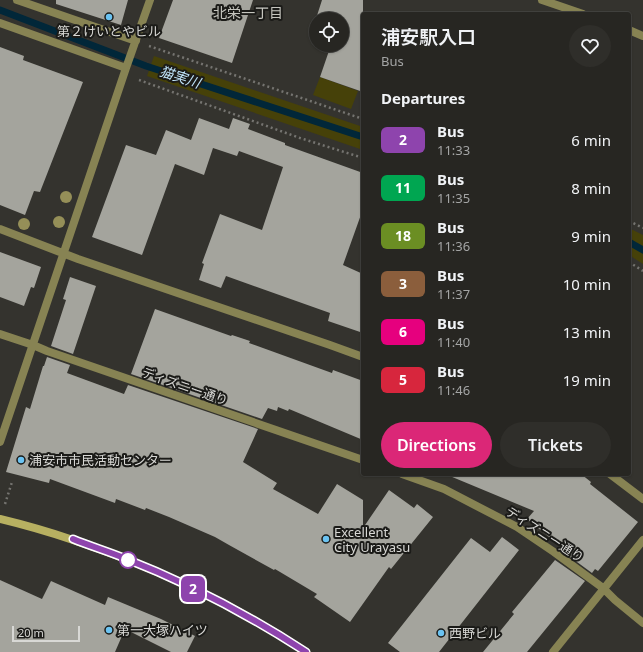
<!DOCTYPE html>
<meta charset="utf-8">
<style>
:root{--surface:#272622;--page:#2f2e2a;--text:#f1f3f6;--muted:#a4a5a5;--line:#434340;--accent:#db2777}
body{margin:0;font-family:"Noto Sans","Noto Sans JP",sans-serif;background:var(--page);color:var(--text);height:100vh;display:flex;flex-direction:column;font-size:15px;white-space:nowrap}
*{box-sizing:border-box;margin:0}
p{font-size:13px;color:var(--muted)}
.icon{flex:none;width:22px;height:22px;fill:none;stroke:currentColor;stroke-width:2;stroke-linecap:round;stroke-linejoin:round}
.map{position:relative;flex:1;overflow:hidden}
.panel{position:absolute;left:361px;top:12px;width:270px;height:464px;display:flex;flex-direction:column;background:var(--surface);border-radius:4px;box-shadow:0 1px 3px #0004,0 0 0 1px var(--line)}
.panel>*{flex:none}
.badge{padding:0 8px;border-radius:6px;font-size:14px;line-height:26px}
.buttons{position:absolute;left:309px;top:12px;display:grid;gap:8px}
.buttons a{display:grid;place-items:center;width:40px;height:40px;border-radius:50%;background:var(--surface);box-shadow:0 1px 3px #0004,0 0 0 1px var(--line);font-size:20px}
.scale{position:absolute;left:12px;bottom:10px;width:68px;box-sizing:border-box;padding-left:4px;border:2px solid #d8d8d5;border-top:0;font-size:11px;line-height:14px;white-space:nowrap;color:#d8d8d5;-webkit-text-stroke:3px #1b1b18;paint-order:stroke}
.map>.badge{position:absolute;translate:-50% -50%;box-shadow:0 0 0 2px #fff}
h2{padding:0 20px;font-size:15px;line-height:36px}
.round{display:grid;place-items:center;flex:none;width:42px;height:42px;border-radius:21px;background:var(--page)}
.headline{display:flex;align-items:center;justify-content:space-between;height:68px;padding:0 20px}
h1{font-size:19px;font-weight:600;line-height:30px}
.cta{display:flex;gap:8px;margin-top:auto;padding:8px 20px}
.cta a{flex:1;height:46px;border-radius:24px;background:var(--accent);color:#fff;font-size:16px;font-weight:600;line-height:46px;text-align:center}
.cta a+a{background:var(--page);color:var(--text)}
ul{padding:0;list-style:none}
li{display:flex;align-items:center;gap:12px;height:48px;padding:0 20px}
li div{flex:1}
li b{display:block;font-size:15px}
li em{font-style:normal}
li .badge{min-width:44px;font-weight:700;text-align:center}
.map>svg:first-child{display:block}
</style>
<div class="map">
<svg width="643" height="652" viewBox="0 0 643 652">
<rect width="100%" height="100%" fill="#34332e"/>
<!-- green -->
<path fill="#464109" d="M154,56l209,71v23l-216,-74z
M320,77l38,14 -7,18 -38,-14z
M629,228l14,7v29l-14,-9z"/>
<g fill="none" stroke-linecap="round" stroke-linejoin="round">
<!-- stream -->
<path stroke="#012739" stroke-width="7" d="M0,10l146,56 217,71
M629,242l14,8"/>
</g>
<!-- building -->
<path fill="#a4a49d" d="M56,0h72l-7,25 -65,-21z
M173,0h80l-21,63 -73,-25z
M322,0h41v92l-43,-15 11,-32h11v-26h-26v7l-2,-1z
M0,47l24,9 -1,4 60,22 -43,110 -6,-1 -9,24 -25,-10z
M199,118l30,11 4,-11 17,6 -2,5 37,14v2l78,28v36l-20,56 20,9v59l-35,-12 2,-8 -104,-37 -5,12 -22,-8 5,-16 -2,-1 18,-49 42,16 21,-63 -44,-16 -2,5 -24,-8 -9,27 -29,-11 -33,91 -50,-18 34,-92 30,10 10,-25 25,10z
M0,252l41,15 -7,21 -3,-1 -7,19 -24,-9z
M70,277l26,9 -23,68 -22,-8 15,-46 -3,-1z
M155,309l76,27 1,-1 18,6 -1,2 83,30 1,-3 30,11v59l-74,-31 -1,2 -10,-4 -1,4 -9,-3 -6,11 -131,-45z
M47,357l23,8 -3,8 57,21 4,-9 130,44 -15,33 34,21 -4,6 45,25 19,-30 26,16v28l26,-38 25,18 3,-4 16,13 -42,52 -2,-2 -39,55 -36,-25 3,-3 -42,-25 -1,1 -45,-25 -14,-8 -46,-20 -23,-9 -1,2 -29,-11 -1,4 -65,-24 -1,4 -43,-11 20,-65 4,2 13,-43h1z
M445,474h136l10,8 -1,2 48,38 -40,49 -3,-2 -3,4 -30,-22 2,-2 -37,-30 7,-8z
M502,537l17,13 -80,102h-39l-12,-9 83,-105 19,14z
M555,560l30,21 -58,71h-44l31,-38 -2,-2z
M0,580l42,19 9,-18 54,24 3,-8 53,22 34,17 -8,16h-16l-46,-23 -10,23h-115z"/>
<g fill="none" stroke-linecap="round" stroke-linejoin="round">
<!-- path -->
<path stroke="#757470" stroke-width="2.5" stroke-dasharray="2 3" stroke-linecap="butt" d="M149,46l214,73
M139,80l161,58 63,20
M629,221l14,7
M629,262l14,9
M5,504l7,-22"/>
<!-- street -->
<path stroke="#878353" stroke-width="8" d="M17,0l119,41
M542,0l41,14
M0,23l126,45
M629,30l14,6
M0,229l78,30 252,86 33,12
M0,334l33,11 14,6 316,109
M0,442l126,-374 24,-68
M402,474l42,15 73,38 37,25 49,36 12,12 28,23
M610,474l33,25
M553,652l90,-112"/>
<!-- secondary -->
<path stroke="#b7b061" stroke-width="8" d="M0,519c25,6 49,13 73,21 82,27 161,65 233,112"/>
</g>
<!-- trees -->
<g fill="#958f58">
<circle cx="66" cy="197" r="6"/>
<circle cx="59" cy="222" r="6"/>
<circle cx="24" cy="224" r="6"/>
</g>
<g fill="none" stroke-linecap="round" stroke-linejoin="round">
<defs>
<path id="line" d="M73,539c17,7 34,12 51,19 64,25 125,57 182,94"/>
</defs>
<!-- line casing -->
<use href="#line" stroke="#fff" stroke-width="9"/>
<!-- line -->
<use href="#line" stroke="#8e44ad" stroke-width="6"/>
</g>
<!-- markers -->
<g fill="#6bc3f2" stroke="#1b1b18" stroke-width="1.5">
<circle cx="109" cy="17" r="4"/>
<circle cx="21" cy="460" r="4"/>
<circle cx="326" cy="539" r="4"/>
<circle cx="109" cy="630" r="4"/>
<circle cx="441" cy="633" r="4"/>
</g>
<circle fill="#fff" stroke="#8e44ad" stroke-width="2" cx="128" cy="560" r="8"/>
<g text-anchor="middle" stroke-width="4" stroke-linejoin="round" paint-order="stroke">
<!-- poi labels -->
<g font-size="13" fill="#d8d8d5" stroke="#1b1b18" text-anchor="start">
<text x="109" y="36" text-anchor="middle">第２けいとやビル</text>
<text x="29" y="465">浦安市市民活動センター</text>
<text x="334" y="537">Excellent<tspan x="334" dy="15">City Urayasu</tspan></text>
<text x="117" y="635">第一大塚ハイツ</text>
<text x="449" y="638">西野ビル</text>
</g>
<!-- street labels -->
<g font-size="13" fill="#d8d8d5" stroke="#1b1b18">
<text transform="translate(185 386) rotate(19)" y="5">ディズニー通り</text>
<text transform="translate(545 534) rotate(33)" y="5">ディズニー通り</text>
</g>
<!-- neighbourhood labels -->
<g font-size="14" fill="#c5c5be" stroke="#1b1b18">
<text x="248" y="18">北栄一丁目</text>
</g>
<!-- water labels -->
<g font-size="14" font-style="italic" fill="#c1e5fa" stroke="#1b1b18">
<text transform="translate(180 77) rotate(18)" y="5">猫実川</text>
</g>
</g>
</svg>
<div class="buttons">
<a><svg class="icon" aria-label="locate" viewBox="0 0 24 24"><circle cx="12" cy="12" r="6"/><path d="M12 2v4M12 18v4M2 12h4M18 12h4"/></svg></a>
</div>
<div class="scale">20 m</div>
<b class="badge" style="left:193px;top:589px;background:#8e44ad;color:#fff">2</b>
<section class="panel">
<div class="headline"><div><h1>浦安駅入口</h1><p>Bus</p></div><a class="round"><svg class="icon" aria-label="heart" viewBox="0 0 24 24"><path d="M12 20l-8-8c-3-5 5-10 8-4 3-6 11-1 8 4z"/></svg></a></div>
<h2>Departures</h2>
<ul>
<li><span class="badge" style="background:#8e44ad;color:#fff">2</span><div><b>Bus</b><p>11:33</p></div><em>6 min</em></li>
<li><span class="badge" style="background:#00a651;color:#fff">11</span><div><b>Bus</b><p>11:35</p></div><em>8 min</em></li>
<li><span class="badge" style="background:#6b8e23;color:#fff">18</span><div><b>Bus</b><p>11:36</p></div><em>9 min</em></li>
<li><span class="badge" style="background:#8b5e3c;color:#fff">3</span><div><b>Bus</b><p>11:37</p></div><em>10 min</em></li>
<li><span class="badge" style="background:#e6007e;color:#fff">6</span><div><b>Bus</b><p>11:40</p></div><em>13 min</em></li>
<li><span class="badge" style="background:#d7263d;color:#fff">5</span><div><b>Bus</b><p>11:46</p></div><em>19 min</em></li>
</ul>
<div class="cta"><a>Directions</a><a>Tickets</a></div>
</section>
</div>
